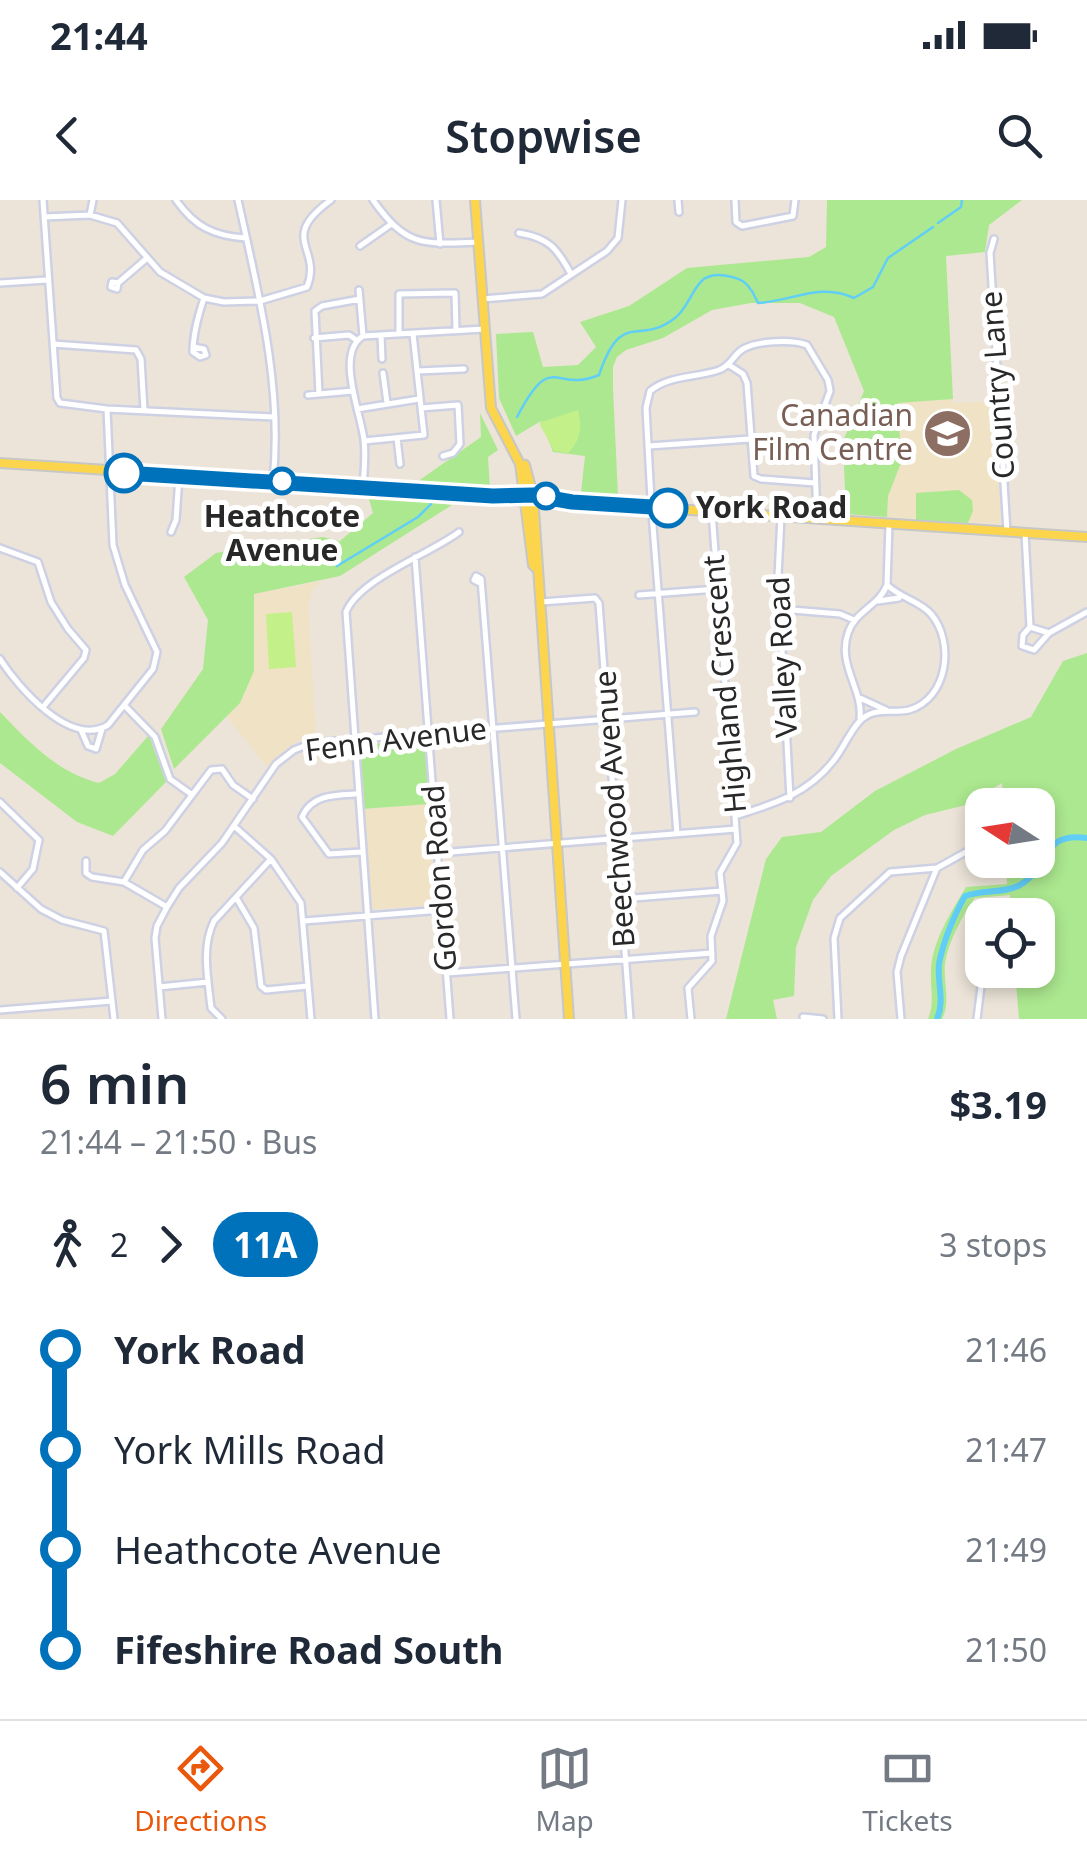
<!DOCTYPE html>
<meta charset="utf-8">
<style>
:root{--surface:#fff;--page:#f2f2f3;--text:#1f2937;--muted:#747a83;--line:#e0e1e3;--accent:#ea580c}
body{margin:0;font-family:"Noto Sans",sans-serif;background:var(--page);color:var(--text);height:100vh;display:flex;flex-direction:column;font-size:38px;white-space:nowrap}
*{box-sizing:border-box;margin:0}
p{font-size:32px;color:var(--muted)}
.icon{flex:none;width:55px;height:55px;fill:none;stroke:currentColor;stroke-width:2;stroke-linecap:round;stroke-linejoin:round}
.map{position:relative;height:819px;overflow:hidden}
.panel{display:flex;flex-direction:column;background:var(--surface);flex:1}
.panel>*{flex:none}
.badge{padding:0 20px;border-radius:32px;font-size:35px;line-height:65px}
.needle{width:65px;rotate:282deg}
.tools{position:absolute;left:965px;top:588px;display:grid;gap:20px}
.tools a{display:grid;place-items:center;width:90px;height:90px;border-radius:20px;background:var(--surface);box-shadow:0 5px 15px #0003;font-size:50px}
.map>.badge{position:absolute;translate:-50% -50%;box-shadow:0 0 0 5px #fff}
.legs{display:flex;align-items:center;gap:15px;height:110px;padding:0 40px;font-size:32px}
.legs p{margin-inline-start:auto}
.headline{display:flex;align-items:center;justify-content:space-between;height:170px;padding:0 40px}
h1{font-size:55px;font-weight:600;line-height:75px}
ul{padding:0 40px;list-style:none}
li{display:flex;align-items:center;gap:35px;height:100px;font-size:38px}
li i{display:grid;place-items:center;width:15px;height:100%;margin:0 12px;background:currentColor}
li i::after{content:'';width:25px;height:25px;margin:-12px;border:8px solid;border-radius:50%;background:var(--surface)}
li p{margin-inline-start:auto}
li:first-child i{background:linear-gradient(#0000 50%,currentColor 0)}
li:last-child i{background:linear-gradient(currentColor 50%,#0000 0)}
.status{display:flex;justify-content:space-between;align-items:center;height:70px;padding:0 50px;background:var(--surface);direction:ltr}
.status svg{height:28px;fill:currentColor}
header{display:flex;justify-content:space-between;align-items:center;height:130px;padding:0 40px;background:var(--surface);font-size:45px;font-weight:600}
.dock{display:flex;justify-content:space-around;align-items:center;height:140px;border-top:2px solid var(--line);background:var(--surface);font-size:28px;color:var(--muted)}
.dock a{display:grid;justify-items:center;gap:5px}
.dock .selected{color:var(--accent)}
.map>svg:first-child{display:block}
</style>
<div class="status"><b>21:44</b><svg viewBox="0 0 49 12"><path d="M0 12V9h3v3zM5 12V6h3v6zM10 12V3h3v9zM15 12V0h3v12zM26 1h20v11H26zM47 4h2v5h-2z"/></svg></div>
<header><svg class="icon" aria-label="back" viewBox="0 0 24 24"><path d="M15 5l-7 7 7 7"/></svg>Stopwise<svg class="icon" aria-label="search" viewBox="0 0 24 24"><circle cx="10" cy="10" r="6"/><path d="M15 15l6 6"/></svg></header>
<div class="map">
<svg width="1087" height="819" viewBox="0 0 1087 819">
<rect width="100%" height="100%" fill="#ece4d8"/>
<!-- education -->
<path fill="#f0e2c5" d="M953,199l1,4 41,-2 6,123 -114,-7 1,-21 13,-33 -3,-60z
M322,381l-10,10 -4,15 8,131 -21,5 -27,26 -41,-51 13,-14 14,-109z
M429,604l7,101 -65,4 -9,-100z"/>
<!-- green -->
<path fill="#ace88f" d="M827,0h195l-33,25 -4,27 -39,4 7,143 -55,4 3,60 -13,33 -1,21 -41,-3 -3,-73 21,-50 -30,-74 -34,-14h-49l-39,7 -49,28 -37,12 -9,7 -4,10v21l5,108 -37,-3 4,-37 -32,-4 -12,-31 -25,15 -17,-38 -3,-64 37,-2 10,35 35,-2 18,-18 -16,-25 49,-16 58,-38 122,-11 17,-10z
M480,213l18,37 -10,7 2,32 -76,-5 67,-47z
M959,290l13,10 1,11 -5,12 -52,-3v-27z
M368,296l84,9 -112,71 -86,18v77l-14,32 -66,66 -13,-40 42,-60 5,-49 -24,-43 32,-24 107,-16 17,4 33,-28z
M1087,453v366h-68l-4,-49h23v-55h-26l-2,-20 -35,3c-12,16 -27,45 -30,66 -2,18 6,38 -3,55h-14c7,-17 2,-31 3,-49 1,-29 21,-59 35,-83l41,-3 -1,-24h32v-55h-34l-2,-22 -36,22 -41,10 -31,15 -63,46 -18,24 -17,47 -2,49 -21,4 4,19h-51l40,-160 16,-22 39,-5 54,-41 81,-42 75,-32 32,-56z
M0,512c29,30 58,61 99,71l16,-9 34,-39 17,47 -53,54 -36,-14 -77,-59z
M425,540l4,64 -67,5 -4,-64z"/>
<!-- pitch -->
<path fill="#c4f089" d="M578,210c4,17 3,30 -10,43l-14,-2 -15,-28z
M292,412l4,55 -27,2 -3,-55z"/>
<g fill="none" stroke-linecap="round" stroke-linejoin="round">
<!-- stream -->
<path stroke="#61cef8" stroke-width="2.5" d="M938,23l23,-16 1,-7
M752,91l6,12c35,-2 62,-21 96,-5l19,-11 15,-29 45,-31
M517,217c36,-69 37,-23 82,-42 23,-68 39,-28 76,-57 22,-18 17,-52 57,-41 9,2 14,5 19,13
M337,366l81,-49 13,-13"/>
<!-- river -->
<path stroke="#61cef8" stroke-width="6" d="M937,819c8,-18 0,-36 2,-55 4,-22 15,-49 26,-68 18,-7 38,-2 55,-11 30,-17 20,-54 67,-47"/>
<defs>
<path id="minor" d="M43,0l14,198 3,5 47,6 166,8
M176,0c19,27 38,36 70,38
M238,0c20,91 45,187 35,281
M373,0c34,48 50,44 105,42
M436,0l4,44
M678,0l1,12
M735,0l1,22 6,4 51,-10 2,-16
M90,15l3,-15
M44,17l46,-2 27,8 43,49 44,26 20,4 36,-1 47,-14c16,-39 -30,-48 24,-87
M519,33c30,5 38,15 52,41
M994,39l-4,14 17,279
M360,46l30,-21
M0,83l47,-3
M118,83l-1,6 -6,-2 1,-5 6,1 28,-24
M359,90l4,46
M482,99l60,-5 65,-43 11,-13 4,-38
M399,134v-40l56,-1 1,38
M381,135l1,24
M314,138l35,-3 6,4
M53,144l83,6 5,9 3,51
M193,147l11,2 2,6 -6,2 -7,-5c0,-19 5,-36 11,-54
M729,165l14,9 4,9 7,93 7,3 54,4
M417,171l47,-2
M383,173l4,30
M319,194l-4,-83 7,-5 38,-7
M308,195l45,-4
M421,208l37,-3 2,39 -7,9 -10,3
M357,209l62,-10
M397,238l3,26
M364,241l60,-6 -11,-101
M649,246l101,-7
M363,287c1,-15 3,-32 1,-47 -3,-27 -29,-87 -1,-104l121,-7
M781,317l-3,59 12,222
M171,332l5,-12 3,-44
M1025,333l5,94 -7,8 -1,11 12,4 15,-17
M0,348l38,14 13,40 17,27 18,21 -2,8 -41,49
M415,357l35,462
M480,383l-6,-3 2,-4 5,3 35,440
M639,395l78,-6
M878,401l21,-3
M541,402l54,-4 4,5 31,416
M780,409l60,5 14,6
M1030,427l19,6 38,-21
M0,459c18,28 70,89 108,66l45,-56 4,-17 -32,-67 -12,-40 -6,-136
M860,498l26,12
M126,507l29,30 15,42 21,15
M860,518c3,-29 -23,-53 -12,-85 7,-22 31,-27 39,-48
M81,530l7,16 8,3 6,-20
M355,594c-21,1 -44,1 -53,23l27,37 32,-2
M0,602l39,38 -6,29 -16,19
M735,616c39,-12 73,-22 99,-56 9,-11 15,-27 25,-38 14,-16 33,-8 50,-12 39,-11 46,-68 22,-96 -11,-13 -29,-15 -44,-29l2,-61
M234,626l37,33 30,44 10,116
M677,634l-26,-334 -5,-92 4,-17c19,-16 46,-13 69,-21 12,-4 14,-15 24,-21 14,-8 49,-10 64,-4l21,35 2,11 -16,44 3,84
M438,653l298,-24
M86,661v12l6,4 32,5 43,25
M0,672l41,37 21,11 42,11 10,88
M124,682l19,-32 22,-19 46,-61 11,-1 11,16 20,14
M237,699l17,29 7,58 5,4 42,-4
M621,699l101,-8
M304,721l138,-11
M979,721l3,40
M447,773l265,-20
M159,787l49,-5
M0,810l112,-9
M803,817l20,2
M162,819l-7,-81 2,-12 10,-19 12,-19 43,-45 54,-79 18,-14 18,-7 383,-31
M222,819l-11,-11c-3,-29 -10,-61 3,-87l57,-62
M375,819l-29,-407c13,-33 84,-58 113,-80
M691,819l-3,-31 24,-27 -1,-25 12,-35 -3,-28 17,-30 -25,-331
M838,819l-4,-81 6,-20 50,-46 47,-4
M901,819l-4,-47 4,-16 33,-81 3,-7 45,-25
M977,819l6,-49"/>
<path id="major" d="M475,0l16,208 29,56 5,1 8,30 36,524
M0,263l493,32h40l39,7 515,35
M520,264l13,101 3,3
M493,295l3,4 55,5 5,-4"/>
</defs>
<!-- minor casing -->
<use href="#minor" stroke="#cdd1e3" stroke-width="10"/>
<!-- major casing -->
<use href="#major" stroke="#c7c7c7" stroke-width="12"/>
<!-- minor -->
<use href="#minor" stroke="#fff" stroke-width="5"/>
<!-- major -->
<use href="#major" stroke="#fcd54d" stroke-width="8"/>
</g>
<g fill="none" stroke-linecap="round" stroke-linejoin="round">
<defs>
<path id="line-1" d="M124,273l369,23 40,-1 39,7 96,6"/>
</defs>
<!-- line-1 casing -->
<use href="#line-1" stroke="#fff" stroke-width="22"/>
<!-- line-1 -->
<use href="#line-1" stroke="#0072bc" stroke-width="15"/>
</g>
<!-- icons -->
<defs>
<symbol id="university-disc" viewBox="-11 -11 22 22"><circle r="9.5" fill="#8d6e63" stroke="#fff"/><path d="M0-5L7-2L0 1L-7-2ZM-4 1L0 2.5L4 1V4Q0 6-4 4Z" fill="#fff"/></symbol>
</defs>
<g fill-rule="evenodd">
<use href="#university-disc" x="920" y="206" width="55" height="55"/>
</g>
<!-- markers -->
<g fill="#fff" stroke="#0072bc" stroke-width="5">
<circle cx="124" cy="273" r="18"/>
<circle cx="282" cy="281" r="12"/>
<circle cx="546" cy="296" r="12"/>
<circle cx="668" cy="308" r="18"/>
</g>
<g text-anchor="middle" stroke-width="10" stroke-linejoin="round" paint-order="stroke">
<!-- street labels -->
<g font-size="30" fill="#282828" stroke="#fff">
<text transform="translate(998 185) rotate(-94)" y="10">Country Lane</text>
<text transform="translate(783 457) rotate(-93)" y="10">Valley Road</text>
<text transform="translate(725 484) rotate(-95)" y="10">Highland Crescent</text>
<text transform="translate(396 540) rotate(-7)" y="10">Fenn Avenue</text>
<text transform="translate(615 609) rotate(-94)" y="10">Beechwood Avenue</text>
<text transform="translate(440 678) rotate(-94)" y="10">Gordon Road</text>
</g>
<!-- education labels -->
<g font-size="30" fill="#785e54" stroke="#fff" text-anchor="end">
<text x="913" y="226">Canadian<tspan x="913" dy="34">Film Centre</tspan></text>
</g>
<!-- stop labels -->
<g font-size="30" font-weight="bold" fill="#282828" stroke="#fff" text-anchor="start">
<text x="696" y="318">York Road</text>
<text x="282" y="327" text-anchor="middle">Heathcote<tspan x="282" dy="34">Avenue</tspan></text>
</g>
</g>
</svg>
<div class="tools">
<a><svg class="needle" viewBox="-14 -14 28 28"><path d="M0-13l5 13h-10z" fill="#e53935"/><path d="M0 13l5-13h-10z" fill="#747a83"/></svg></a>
<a><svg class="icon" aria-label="locate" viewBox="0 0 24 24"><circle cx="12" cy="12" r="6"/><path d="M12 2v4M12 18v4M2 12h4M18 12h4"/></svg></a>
</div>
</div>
<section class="panel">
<div class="headline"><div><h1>6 min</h1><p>21:44 – 21:50 · Bus</p></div><b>$3.19</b></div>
<div class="legs"><svg class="icon" aria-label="walk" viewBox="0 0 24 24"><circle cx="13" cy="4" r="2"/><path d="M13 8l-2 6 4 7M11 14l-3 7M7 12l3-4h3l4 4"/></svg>2<svg class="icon" aria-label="forward" viewBox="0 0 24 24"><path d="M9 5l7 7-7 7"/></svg><b class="badge" style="background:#0072bc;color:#fff">11A</b><p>3 stops</p></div>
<ul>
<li><i style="color:#0072bc"></i><b>York Road</b><p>21:46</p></li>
<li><i style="color:#0072bc"></i><span>York Mills Road</span><p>21:47</p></li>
<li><i style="color:#0072bc"></i><span>Heathcote Avenue</span><p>21:49</p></li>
<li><i style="color:#0072bc"></i><b>Fifeshire Road South</b><p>21:50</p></li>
</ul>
</section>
<nav class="dock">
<a class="selected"><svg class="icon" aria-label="directions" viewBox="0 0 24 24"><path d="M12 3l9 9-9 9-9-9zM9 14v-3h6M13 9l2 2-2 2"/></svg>Directions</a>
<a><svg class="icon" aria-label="map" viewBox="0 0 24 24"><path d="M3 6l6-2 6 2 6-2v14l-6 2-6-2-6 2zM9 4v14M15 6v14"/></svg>Map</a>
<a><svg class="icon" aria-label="tickets" viewBox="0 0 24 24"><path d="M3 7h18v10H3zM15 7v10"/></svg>Tickets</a>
</nav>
